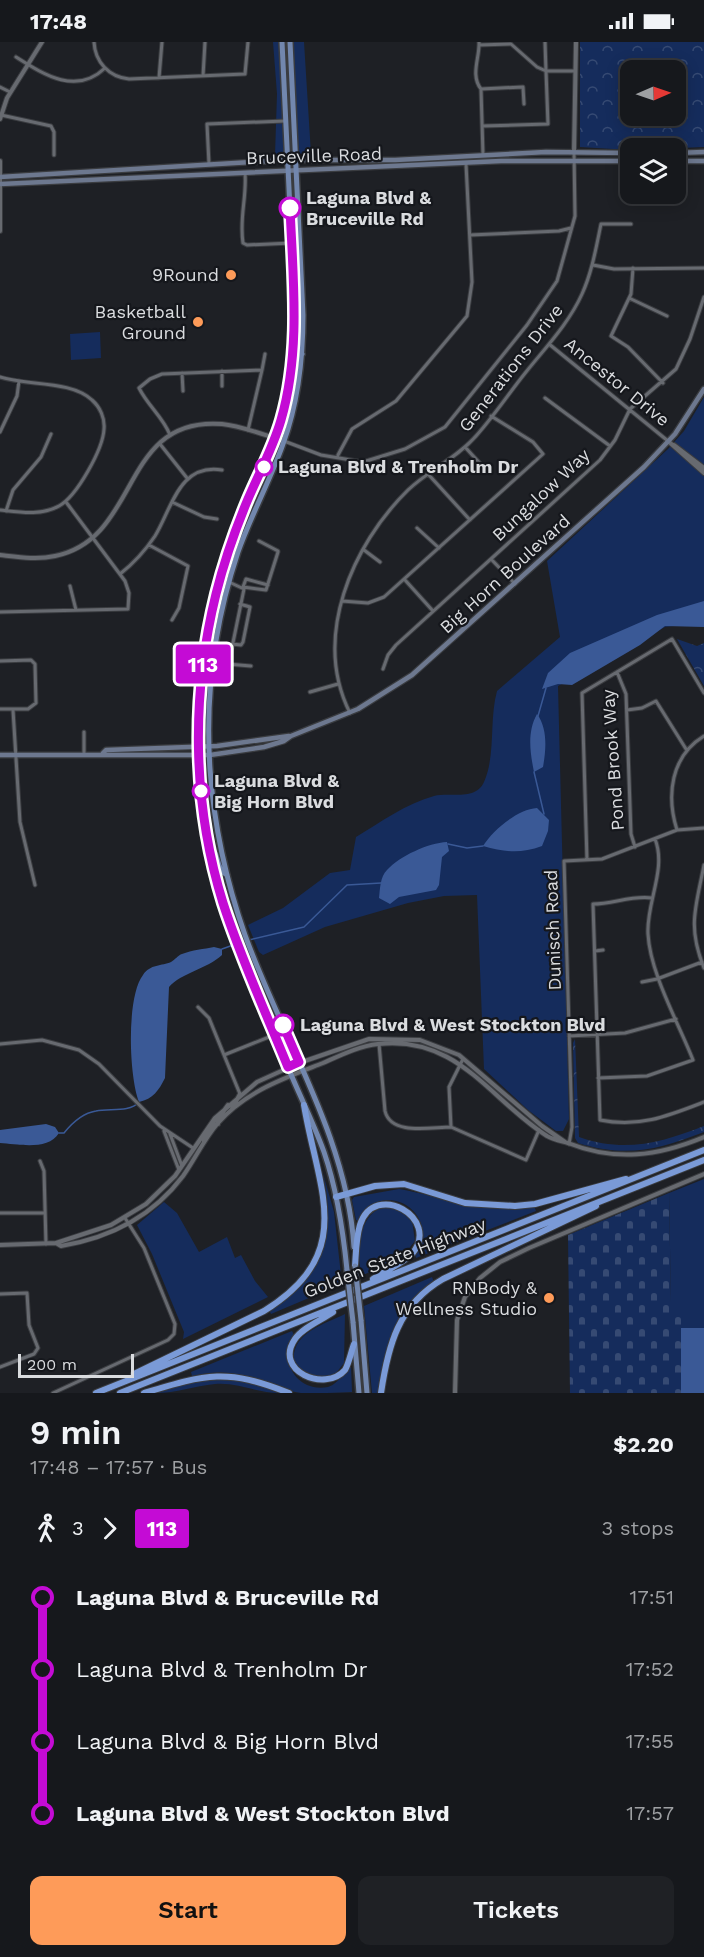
<!DOCTYPE html>
<meta charset="utf-8">
<style>
:root{--surface:#16181c;--page:#1f2125;--text:#f1f3f6;--muted:#9ea0a3;--line:#35373b;--accent:#fe9b59}
body{margin:0;font-family:"Work Sans",sans-serif;background:var(--page);color:var(--text);height:100vh;display:flex;flex-direction:column;font-size:22px;white-space:nowrap}
*{box-sizing:border-box;margin:0}
p{font-size:20px;color:var(--muted)}
.icon{flex:none;width:33px;height:33px;fill:none;stroke:currentColor;stroke-width:2;stroke-linecap:round;stroke-linejoin:round}
.map{position:relative;height:1351px;overflow:hidden}
.details{display:flex;flex-direction:column;background:var(--surface);flex:1}
.details>*{flex:none}
.badge{padding:0 12px;border-radius:4px;font-size:21px;line-height:39px}
.needle{width:39px;rotate:88deg}
.fabs{position:absolute;left:620px;top:18px;display:grid;gap:12px}
.fabs a{display:grid;place-items:center;width:66px;height:66px;border-radius:12px;background:var(--surface);box-shadow:0 3px 15px #0003,0 0 0 2px var(--line);font-size:30px}
.scale{position:absolute;left:18px;bottom:15px;width:116px;box-sizing:border-box;padding-left:6px;border:3px solid #dadcdf;border-top:0;font-size:16px;line-height:21px;white-space:nowrap;color:#dadcdf;-webkit-text-stroke:4px #15171c;paint-order:stroke}
.map>.badge{position:absolute;translate:-50% -50%;box-shadow:0 0 0 3px #fff}
.legs{display:flex;align-items:center;gap:9px;height:66px;padding:0 30px;font-size:20px}
.legs p{margin-inline-start:auto}
.summary{display:flex;align-items:center;justify-content:space-between;height:102px;padding:0 30px}
h1{font-size:33px;font-weight:600;line-height:45px}
.button{display:flex;gap:12px;margin-top:auto;padding:12px 30px}
.button a{flex:1;height:69px;border-radius:12px;background:var(--accent);color:#111;font-size:24px;font-weight:600;line-height:69px;text-align:center}
.button a+a{background:var(--page);color:var(--text)}
ul{padding:0 30px;list-style:none}
li{display:flex;align-items:center;gap:21px;height:72px;font-size:22px}
li i{display:grid;place-items:center;width:9px;height:100%;margin:0 8px;background:currentColor}
li i::after{content:'';width:15px;height:15px;margin:-8px;border:4px solid;border-radius:50%;background:var(--surface)}
li p{margin-inline-start:auto}
li:first-child i{background:linear-gradient(#0000 50%,currentColor 0)}
li:last-child i{background:linear-gradient(currentColor 50%,#0000 0)}
.status{display:flex;justify-content:space-between;align-items:center;height:42px;padding:0 30px;background:var(--surface);direction:ltr}
.status svg{height:16px;fill:currentColor}
.map>svg:first-child{display:block}
</style>
<div class="status"><b>17:48</b><svg viewBox="0 0 49 12"><path d="M0 12V9h3v3zM5 12V6h3v6zM10 12V3h3v9zM15 12V0h3v12zM26 1h20v11H26zM47 4h2v5h-2z"/></svg></div>
<div class="map">
<svg width="704" height="1351" viewBox="0 0 704 1351">
<defs>
<pattern id="cemetery-stones" width="16" height="16" patternUnits="userSpaceOnUse" patternTransform="scale(1.5)"><rect width="16" height="16" fill="#152c5c"/><path d="M2 7V4a2 2 0 0 1 4 0v3zM10 15v-3a2 2 0 0 1 4 0v3z" fill="#364a73"/></pattern>
<pattern id="park-crowns" width="20" height="18" patternUnits="userSpaceOnUse" patternTransform="scale(1.5)"><rect width="20" height="18" fill="#152c5c"/><path d="M2 6a3 3 0 1 1 6 0M12 15a3 3 0 1 1 6 0" fill="none" stroke="#364a73"/></pattern>
</defs>
<rect width="100%" height="100%" fill="#1e2025"/>
<!-- grass -->
<path fill="#152c5c" d="M273,0h31l7,112 -36,1 2,-61z
M100,290l1,26 -30,2 -1,-26z
M704,355v207l-7,19 -32,4 -107,59 11,433 -6,12h-7l-28,-21 -44,-41 -7,-174 -33,1 -36,7 -83,24 -62,28 -4,-3 -11,-27 35,-17 47,-35 20,-3 6,-33c25,-15 49,-33 78,-41 15,-4 42,5 50,-14 12,-27 5,-62 13,-91l63,-54 -13,-76 121,-112 16,-18z
M322,1128l12,42 8,72 -71,30 -2,-4c53,-33 68,-80 53,-140z
M704,1137v149h-23v-25h-10l-2,-110z
M399,1147c47,8 87,27 135,17l2,5 -120,47 -1,-4c29,-41 -35,-79 -56,-33l-3,-1 -4,-20 2,-3z
M164,1160l13,11 22,39 28,-15 8,21 6,-3 14,26 13,16 -85,42 1,-7 -32,-78 -15,-29z
M386,1164l12,2 14,12 3,21 -14,17 -40,18c-4,-25 -4,-62 25,-70z
M432,1235l2,5c-41,26 -48,66 -55,111h-7l-8,-87z
M345,1272l-1,49 -11,14 -25,2 -14,-16c-4,-30 29,-38 51,-49z
M292,1289l2,4c-16,25 2,58 34,52 12,-4 15,-16 23,-21l1,26c-14,1 -36,1 -51,1 -43,-8 -60,-29 -109,-17l-1,-4z
M204,1337h37l38,14c-22,0 -42,-11 -64,-9 -21,2 -38,9 -60,9z"/>
<!-- cemetery -->
<path fill="url(#cemetery-stones)" d="M669,1151l2,109 10,1v90h-111l-2,-158z"/>
<!-- park -->
<path fill="url(#park-crowns)" fill-rule="evenodd" d="M580,0h124v105l-74,3 -50,-3zM630,28h45v46h-45z
M677,597l20,7 7,-3v43z
M575,997l4,98c45,16 82,6 125,-11v6c-47,18 -77,26 -126,11l-3,-5 -2,-95z"/>
<!-- water -->
<path fill="#3a5996" d="M704,559v26l-39,-1 -25,19 -68,40 -14,-1 -16,5 6,-16 22,-20 87,-38z
M537,672c11,15 9,36 6,53l-9,5c-4,-20 -7,-40 3,-58z
M537,766l12,12 -1,11 -6,15c-22,8 -37,6 -59,0 10,-16 35,-37 54,-38z
M447,800l2,9 -7,6 -3,28 -3,5 -37,7 -9,7 -11,-6c1,-9 1,-21 8,-28 13,-14 41,-27 60,-28z
M214,905l8,2v6c-15,14 -41,18 -53,32l-4,91c-6,12 -12,21 -26,24 -10,-25 -13,-105 4,-127 7,-11 19,-9 28,-13 4,-2 7,-7 11,-8 10,-4 22,-5 32,-7z
M46,1082l9,3 4,6c-11,18 -41,11 -59,10v-13z
M681,1286h23v65h-23z"/>
<g fill="none" stroke-linecap="round" stroke-linejoin="round">
<!-- stream -->
<path stroke="#3a5996" stroke-width="1.5" d="M538,674l8,-28
M534,730l10,42
M448,802l19,4 16,-2
M249,898l55,-13 43,-42 34,-2
M222,907l14,-5
M59,1091h5c8,-10 19,-20 32,-22 14,-3 33,2 43,-9"/>
<defs>
<path id="minor" d="M94,0c1,20 15,35 35,37l116,-5 3,-32
M479,0c1,15 -9,33 2,47l2,66
M545,0l1,29h29
M479,3l32,-1 26,23 9,4 2,53 -66,2
M16,15c27,17 60,39 89,11
M203,34l2,-34
M159,36l3,-36
M0,45l10,5
M481,47l42,-2 1,17
M1,73l50,11 3,6v23
M209,122l-2,-40 78,-3
M245,131c2,24 -6,45 -2,70l4,2 45,-2
M470,193l89,-4 12,-3
M593,223l21,4 90,-1
M633,226l-2,26 -20,42 17,11 35,36
M629,256l38,18
M549,302l119,97
M222,329v15
M182,331l1,18
M0,335c26,9 71,3 92,23 8,7 13,18 12,29 -1,20 -27,67 -45,77 -18,10 -40,6 -59,4
M545,356l65,48
M248,388l14,-60
M0,390l17,-36 2,-15
M170,393c-7,-18 -22,-29 -31,-47l11,-9 12,-5 100,-4 3,-16
M284,399l37,14 42,7 42,-13 40,-22 82,-102 30,-44 18,-65 -1,-64
M160,402l27,34
M465,405l20,22
M338,413l14,-26 44,-28 71,-85 5,-34 -6,-118
M428,432l42,46
M172,460l32,15 13,2
M6,469l7,-21 28,-33 10,-23
M417,486l22,20
M259,499l19,10v1l-12,38 -23,-3 3,-8 22,6
M149,503l39,21 -9,42 -7,12
M364,508l16,12
M491,517l24,25
M120,532c14,-11 25,-23 35,-38 17,-28 24,-73 67,-66
M405,538l28,31
M70,544l6,24
M342,559l26,2 16,-6 159,-143 -10,-12 -42,-26
M0,570l128,-3 1,-16 -4,-12 -59,-79
M232,602l9,1 2,-3 7,-35 -10,-3
M0,619l31,-1 4,4 1,39 -8,6h-28
M214,621l15,-1 15,-73 -15,-7
M227,622l24,2
M383,627l5,-14 8,-10 204,-185 15,-20 15,-31 46,-40 14,-30 14,-42
M617,630l9,22 5,140 4,13
M310,650l28,-8
M13,668l7,112 15,63
M627,668l15,-2 14,-7 30,48
M350,671c-38,-76 2,-168 58,-223 21,-20 49,-32 68,-54 18,-20 33,-43 50,-64 20,-25 43,-49 56,-78 10,-22 14,-46 19,-70h30
M84,690v22
M677,788c-11,-35 -6,-74 27,-94
M587,818l-5,-167 90,-54 32,54
M704,823c-8,42 -17,61 0,103
M652,856c-20,-3 -39,6 -59,6l7,216c39,8 68,-4 104,-18
M595,909l8,-1
M642,940l15,-3 45,-17
M198,965l11,11 15,37
M569,994l56,-3 51,-14
M0,1002l42,-4 37,10 20,14 61,62 33,22
M379,1002l6,67c6,25 46,16 66,16l-2,-40 14,-28
M598,1036l49,-2 46,-16c-15,-38 -43,-87 -45,-126 -2,-31 19,-65 7,-95
M240,1052l-16,-39 50,-20
M451,1085l75,33 13,-30
M164,1089l15,39
M170,1092l12,32
M569,1102l3,-17 -8,-266 38,-2 75,-29 27,-2
M40,1119l4,10 2,73
M0,1171h45
M0,1252l27,-1 2,32 9,23 -4,6 -34,13
M53,1351l115,-53 6,-6 1,-10 -31,-76 -19,-30"/>
<path id="tertiary" d="M0,77l7,-21 35,-56
M574,110l2,-110
M0,119v70
M668,399l36,32
M674,403l30,23
M0,513c18,2 37,5 55,1 87,-18 64,-140 167,-132 20,2 42,11 62,17
M232,1067l8,-15
M218,1082v-5l10,-14
M204,1100v-6l11,-16
M56,1201l55,-18 35,-21 29,-28 40,-58 42,-36 42,-19 70,-24 51,1 39,15 83,71 23,16
M0,1203l56,-2 5,3c48,-8 92,-30 122,-70 12,-17 21,-37 35,-53 28,-32 67,-45 105,-60 18,-8 36,-17 55,-19 80,-9 111,55 169,92 7,4 14,5 21,7 48,19 90,13 136,-6
M455,1351l2,-73 8,-23 15,-19 20,-16 29,-14 175,-74"/>
<path id="secondary" d="M675,111l29,-1
M675,119h29
M0,135l287,-17h108l151,-8 84,1
M0,142l501,-23h129
M103,711l3,-3 111,-4 72,-10
M0,713h210l54,-8 20,-6 7,-5 67,-27 54,-34 232,-208 31,-33 29,-45"/>
<path id="primary" d="M282,0l13,272c0,49 -9,96 -26,142 -11,28 -26,54 -36,82 -25,72 -38,150 -35,226 6,107 49,203 89,301 12,29 26,57 37,87 13,38 19,78 23,118
M290,0l13,273c0,43 -5,88 -20,129 -13,37 -32,71 -45,108 -23,69 -33,144 -28,217 4,56 16,112 35,166 37,103 102,201 109,312
M294,257l4,5v44l4,6
M210,803c10,9 5,24 17,30
M361,1278l6,73
M353,1280l6,71"/>
<path id="motorway" d="M336,1155l39,-11 29,-2 61,19 50,3 20,-2 91,-25
M355,1224c1,-13 1,-28 5,-41 14,-45 82,-7 52,29 -10,10 -27,17 -39,25
M333,1270c-11,8 -30,15 -38,27 -22,32 30,54 50,31 4,-7 6,-18 9,-26
M134,1332l130,-63c94,-58 54,-121 40,-206
M96,1351l608,-243
M120,1351l584,-233
M144,1351c63,-19 82,-25 145,0
M381,1351c7,-47 17,-88 62,-114l153,-73"/>
</defs>
<!-- minor casing -->
<use href="#minor" stroke="#3a3c40" stroke-width="5"/>
<!-- tertiary casing -->
<use href="#tertiary" stroke="#3a3c40" stroke-width="6"/>
<!-- secondary casing -->
<use href="#secondary" stroke="#3a3c40" stroke-width="7"/>
<!-- primary casing -->
<use href="#primary" stroke="#3a3c40" stroke-width="8"/>
<!-- motorway casing -->
<use href="#motorway" stroke="#3a3c40" stroke-width="8"/>
<!-- minor -->
<use href="#minor" stroke="#676a70" stroke-width="3"/>
<!-- tertiary -->
<use href="#tertiary" stroke="#676a70" stroke-width="4"/>
<!-- secondary -->
<use href="#secondary" stroke="#6d788f" stroke-width="4.5"/>
<!-- primary -->
<use href="#primary" stroke="#7287ae" stroke-width="5"/>
<!-- motorway -->
<use href="#motorway" stroke="#7a9ad7" stroke-width="6"/>
<defs>
<path id="primary-bridge" d="M355,1224l6,54
M347,1228l6,52"/>
</defs>
<!-- primary-bridge casing -->
<use href="#primary-bridge" stroke="#3a3c40" stroke-width="8" stroke-linecap="butt"/>
<!-- primary-bridge -->
<use href="#primary-bridge" stroke="#7287ae" stroke-width="5"/>
</g>
<g fill="none" stroke-linecap="round" stroke-linejoin="round">
<defs>
<path id="line-1" d="M283,983l16,37 -11,5c-22,-54 -47,-108 -65,-164 -31,-100 -32,-208 -7,-309 8,-32 19,-64 32,-95 11,-26 25,-51 33,-79 20,-69 12,-141 9,-212"/>
</defs>
<!-- line-1 casing -->
<use href="#line-1" stroke="#fff" stroke-width="14"/>
<!-- line-1 -->
<use href="#line-1" stroke="#c40bd5" stroke-width="9"/>
</g>
<!-- markers -->
<g fill="#fff" stroke="#c40bd5" stroke-width="3">
<circle cx="290" cy="166" r="10"/>
<circle cx="264" cy="425" r="8"/>
<circle cx="201" cy="749" r="8"/>
<circle cx="283" cy="983" r="10"/>
</g>
<g fill="#fe9b59" stroke="#15171c" stroke-width="2">
<circle cx="231" cy="233" r="6"/>
<circle cx="198" cy="280" r="6"/>
<circle cx="549" cy="1256" r="6"/>
</g>
<g text-anchor="middle" stroke-width="4.5" stroke-linejoin="round" paint-order="stroke">
<!-- street labels -->
<g font-size="18" fill="#dadcdf" stroke="#15171c">
<text transform="translate(314 114) rotate(-2)" y="6">Bruceville Road</text>
<text transform="translate(511 326) rotate(-52)" y="6">Generations Drive</text>
<text transform="translate(617 340) rotate(39)" y="6">Ancestor Drive</text>
<text transform="translate(541 453) rotate(-43)" y="6">Bungalow Way</text>
<text transform="translate(505 532) rotate(-42)" y="6">Big Horn Boulevard</text>
<text transform="translate(613 718) rotate(-94)" y="6">Pond Brook Way</text>
<text transform="translate(553 888) rotate(-92)" y="6">Dunisch Road</text>
<text transform="translate(395 1216) rotate(-21)" y="6">Golden State Highway</text>
</g>
<!-- stop labels -->
<g font-size="18" font-weight="bold" fill="#dadcdf" stroke="#15171c" text-anchor="start">
<text x="306" y="162">Laguna Blvd &amp;<tspan x="306" dy="21">Bruceville Rd</tspan></text>
<text x="278" y="431">Laguna Blvd &amp; Trenholm Dr</text>
<text x="214" y="745">Laguna Blvd &amp;<tspan x="214" dy="21">Big Horn Blvd</tspan></text>
<text x="300" y="989">Laguna Blvd &amp; West Stockton Blvd</text>
</g>
<!-- poi labels -->
<g font-size="18" fill="#dadcdf" stroke="#15171c" text-anchor="end">
<text x="219" y="239">9Round</text>
<text x="186" y="276">Basketball<tspan x="186" dy="21">Ground</tspan></text>
<text x="537" y="1252">RNBody &amp;<tspan x="537" dy="21">Wellness Studio</tspan></text>
</g>
</g>
</svg>
<div class="fabs">
<a><svg class="needle" viewBox="-14 -14 28 28"><path d="M0-13l5 13h-10z" fill="#e53935"/><path d="M0 13l5-13h-10z" fill="#9ea0a3"/></svg></a>
<a><svg class="icon" aria-label="layers" viewBox="0 0 24 24"><path d="M12 4l9 5-9 5-9-5zM3 14l9 5 9-5"/></svg></a>
</div>
<div class="scale">200 m</div>
<b class="badge" style="left:203px;top:622px;background:#c40bd5;color:#fff">113</b>
</div>
<section class="details">
<div class="summary"><div><h1>9 min</h1><p>17:48 – 17:57 · Bus</p></div><b>$2.20</b></div>
<div class="legs"><svg class="icon" aria-label="walk" viewBox="0 0 24 24"><circle cx="13" cy="4" r="2"/><path d="M13 8l-2 6 4 7M11 14l-3 7M7 12l3-4h3l4 4"/></svg>3<svg class="icon" aria-label="forward" viewBox="0 0 24 24"><path d="M9 5l7 7-7 7"/></svg><b class="badge" style="background:#c40bd5;color:#fff">113</b><p>3 stops</p></div>
<ul>
<li><i style="color:#c40bd5"></i><b>Laguna Blvd &amp; Bruceville Rd</b><p>17:51</p></li>
<li><i style="color:#c40bd5"></i><span>Laguna Blvd &amp; Trenholm Dr</span><p>17:52</p></li>
<li><i style="color:#c40bd5"></i><span>Laguna Blvd &amp; Big Horn Blvd</span><p>17:55</p></li>
<li><i style="color:#c40bd5"></i><b>Laguna Blvd &amp; West Stockton Blvd</b><p>17:57</p></li>
</ul>
<div class="button"><a>Start</a><a>Tickets</a></div>
</section>
